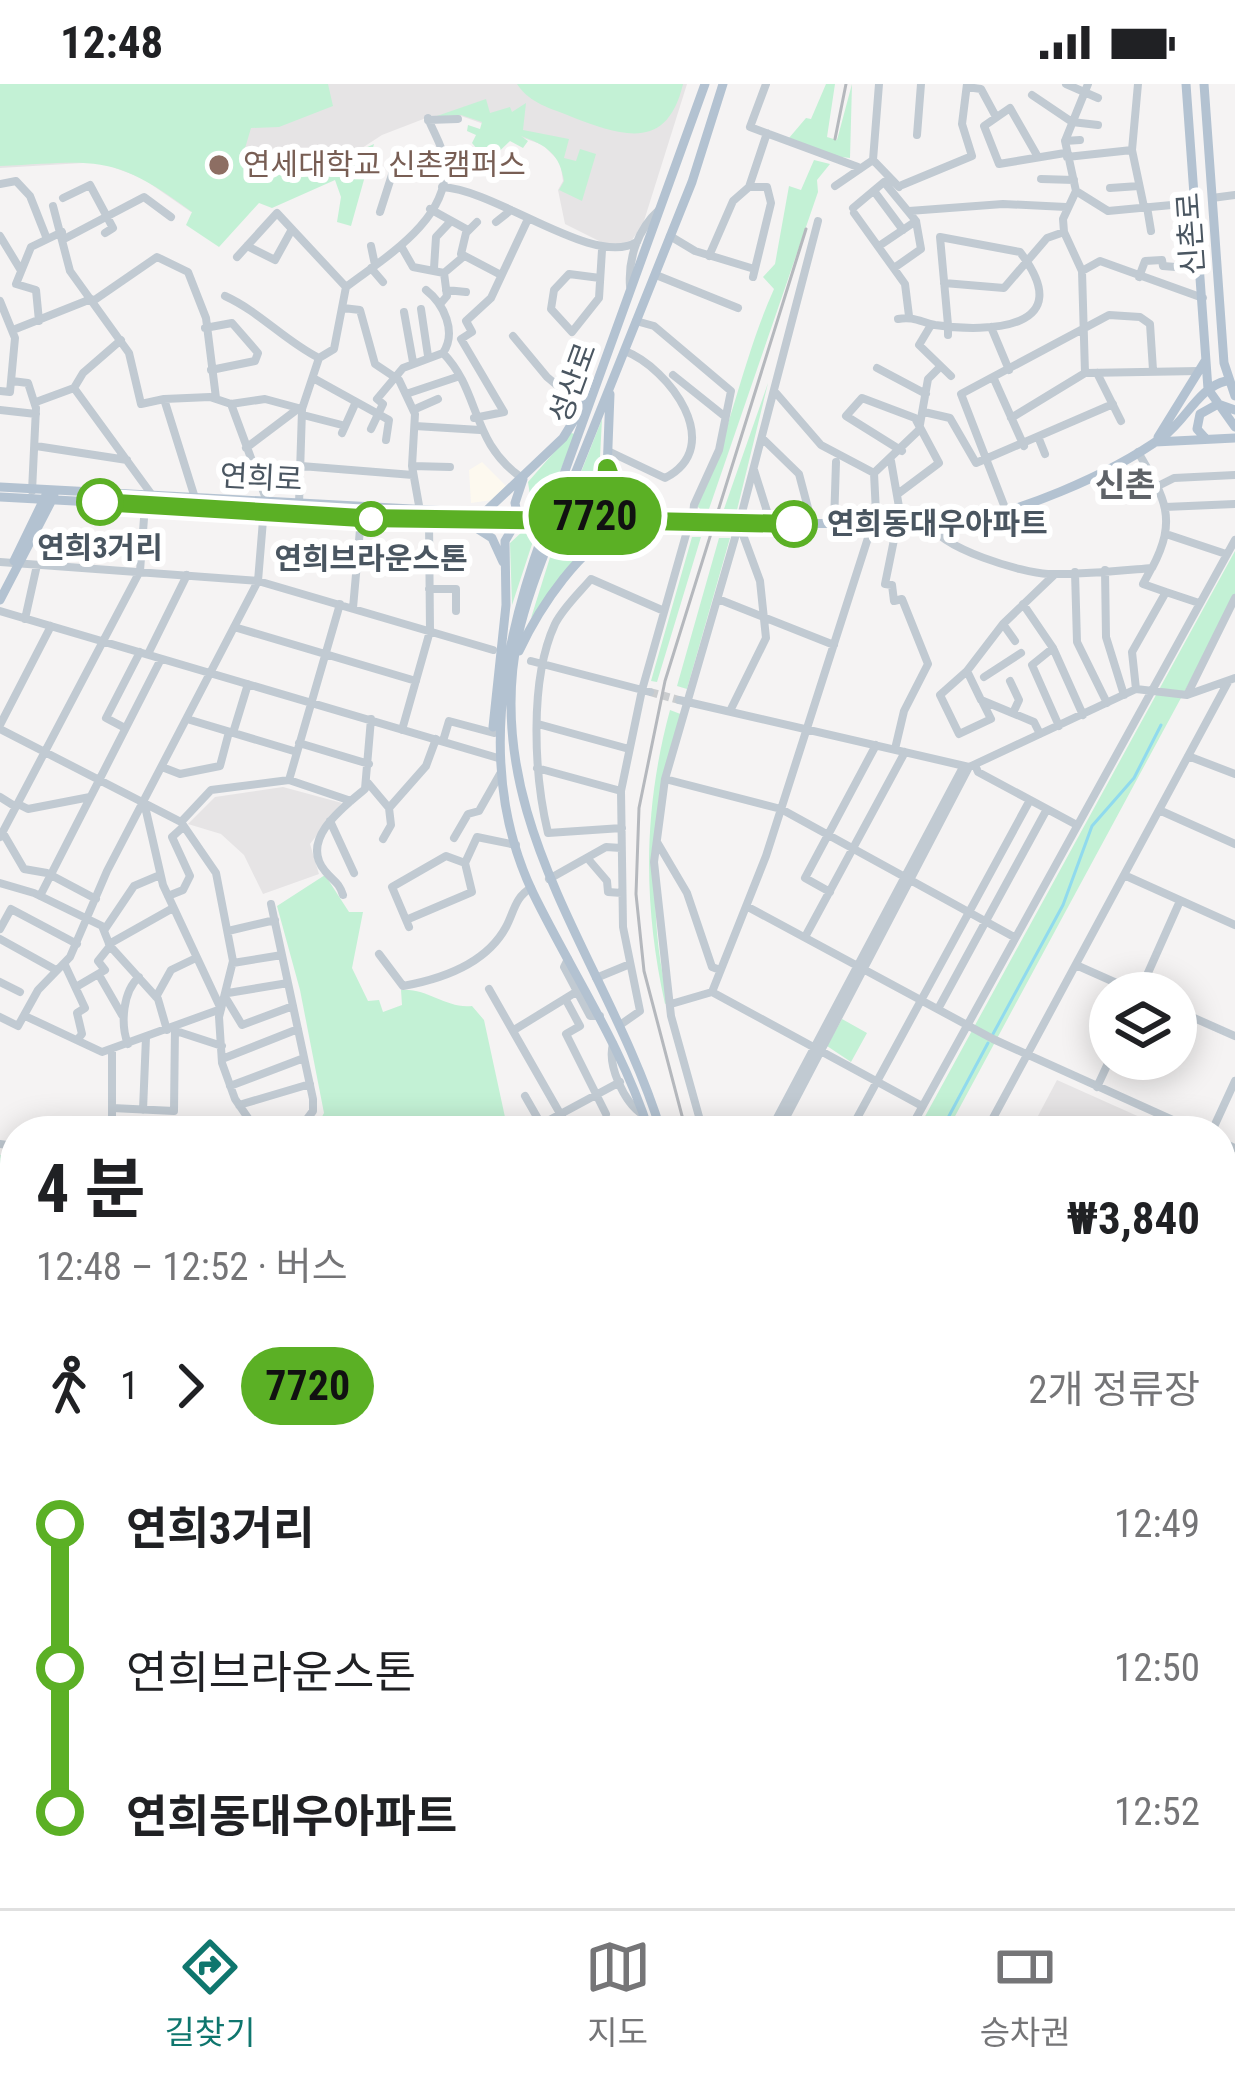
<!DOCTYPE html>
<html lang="ko">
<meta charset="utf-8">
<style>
:root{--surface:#fff;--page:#f6f6f6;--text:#202124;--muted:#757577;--line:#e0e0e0;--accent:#0f766e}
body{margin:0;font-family:"Roboto Condensed","Noto Sans KR",sans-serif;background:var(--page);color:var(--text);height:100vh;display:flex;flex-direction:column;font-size:45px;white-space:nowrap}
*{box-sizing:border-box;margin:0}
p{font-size:39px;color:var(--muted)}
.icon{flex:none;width:66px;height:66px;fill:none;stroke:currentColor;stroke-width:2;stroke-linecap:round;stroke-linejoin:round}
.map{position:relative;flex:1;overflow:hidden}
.sheet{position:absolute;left:0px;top:1032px;width:1236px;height:792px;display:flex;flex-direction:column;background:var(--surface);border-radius:48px 48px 0 0;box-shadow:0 6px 30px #0003}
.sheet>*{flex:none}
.badge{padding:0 24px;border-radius:39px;font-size:42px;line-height:78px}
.controls{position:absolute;left:1089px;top:888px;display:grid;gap:24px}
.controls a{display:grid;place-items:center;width:108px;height:108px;border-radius:50%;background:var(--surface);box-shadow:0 6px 30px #0003;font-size:60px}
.map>.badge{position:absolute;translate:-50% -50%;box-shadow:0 0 0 6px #fff}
.legs{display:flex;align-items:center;gap:18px;height:132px;padding:0 36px;font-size:39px}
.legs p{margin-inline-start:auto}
.summary{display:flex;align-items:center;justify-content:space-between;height:204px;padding:0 36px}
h1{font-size:66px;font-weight:700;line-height:90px}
ul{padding:0 36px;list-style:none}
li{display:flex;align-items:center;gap:42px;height:144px;font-size:45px}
li i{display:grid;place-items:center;width:18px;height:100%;margin:0 15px;background:currentColor}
li i::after{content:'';width:30px;height:30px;margin:-15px;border:9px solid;border-radius:50%;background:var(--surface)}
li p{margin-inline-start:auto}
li:first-child i{background:linear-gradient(#0000 50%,currentColor 0)}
li:last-child i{background:linear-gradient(currentColor 50%,#0000 0)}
.status{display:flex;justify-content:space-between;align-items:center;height:84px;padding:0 60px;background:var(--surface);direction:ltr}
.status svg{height:33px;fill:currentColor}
.tabs{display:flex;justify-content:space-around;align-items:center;height:168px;border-top:3px solid var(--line);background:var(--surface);font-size:33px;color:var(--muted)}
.tabs a{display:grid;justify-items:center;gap:6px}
.tabs .selected{color:var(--accent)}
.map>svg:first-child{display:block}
</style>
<div class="status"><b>12:48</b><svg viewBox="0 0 49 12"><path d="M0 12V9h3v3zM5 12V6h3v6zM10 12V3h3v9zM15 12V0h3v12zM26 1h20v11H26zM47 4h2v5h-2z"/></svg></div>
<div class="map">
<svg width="1235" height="1824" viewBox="0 0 1235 1824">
<rect width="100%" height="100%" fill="#f5f3f3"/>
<!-- commercial -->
<path fill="#fdf9ef" d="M482,378l24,24 -14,14 -21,3 -2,-33z"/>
<!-- education -->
<path fill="#e6e4e5" d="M0,0h687l-44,140 -11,16 -21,7 -46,-23 -7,-34 5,-9 -3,-19 -17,-17 -82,-29 -35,2 -44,17 -40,26 -151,51 -49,-34 -43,-16 -99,6z
M283,703l59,16 -32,41 9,30 -56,20 -19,-39 -23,-21 -33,-10 27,-27z
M1057,996l114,51h-141z"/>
<!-- green -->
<path fill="#c3f1d5" d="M0,0h328l5,22 -54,21 -28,1 -8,27c13,20 27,19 49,17l3,8 79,-36 -23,82 -14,-4 4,-25 -6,-17 -63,28 -13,-5 -40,44 -33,-22 6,-13c-81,-60 -96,-50 -192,-46z
M517,0h166c-16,68 -61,52 -111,33 -21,-9 -42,-13 -55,-33z
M826,0h9l-8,53 10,3 15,-56 -2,74 -26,-3 -35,-17 17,-20 5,1z
M486,15l4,14 20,-6 2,5 14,-9 -3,27 46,9 -5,19 12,3 4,-12 16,5 -14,47 -23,-11 5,-9c-4,-26 -17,-36 -43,-45l7,5 -5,7 -13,-7 -22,21 -16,-19 4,-8 -9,-4 1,-6 12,4 2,-7 -21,-7 -27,2z
M814,76l16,4 -13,16 1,12 -109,317 -8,1 -4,-4c33,-70 45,-146 77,-217l-11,-12 12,-13 14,-78 12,4z
M768,299l-31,127 -13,-1z
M602,335l-4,77 -8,10 -22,-1z
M571,349l4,1 -28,70 -16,-2 -3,-20z
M523,447l13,1 -24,73 -2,-62z
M558,448l21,3 3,18 -51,65z
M692,453h9l-44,145 -6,-1z
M719,454h11l-43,151 -10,-3z
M1235,467v47l-288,533h-30z
M670,626l13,5c-27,92 -39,193 -14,287l-4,2c-22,-100 -22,-194 5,-294z
M325,791l24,37h14l-11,56 16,33 11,-1 4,12 19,-7 -1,-15c27,-2 45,19 71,16l12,14 24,111h-194l10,-18 -24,-123 -23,-84z
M842,935l25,14 -16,29 -24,-16z
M0,1071l15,3v142l-15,-4z
M846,1809h81l1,15h-81z"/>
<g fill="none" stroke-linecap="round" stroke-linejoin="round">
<!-- stream -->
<path stroke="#90daee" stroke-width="3" d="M993,950l70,-129 29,-79 42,-48 27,-53
M941,1047l47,-88"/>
<!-- minor-tunnel -->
<path stroke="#caccce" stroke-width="8" stroke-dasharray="8 4" stroke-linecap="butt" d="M650,608l29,8"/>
<defs>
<path id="highway" d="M0,1333l15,5
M0,1344l15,4
M1180,1809l16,15
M1195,1809l17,15"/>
</defs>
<!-- highway casing -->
<use href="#highway" stroke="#7690ad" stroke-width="18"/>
<!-- minor -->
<path stroke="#c1cad2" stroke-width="8" d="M766,0l-16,43 108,40
M879,0l-6,76 26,27
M1066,0l32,14
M1138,0l-6,66 12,57
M967,3l14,2 14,26
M1032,11l40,27 26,3
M428,36l30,-1
M917,51l4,-51
M1065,57l15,-1
M1038,73l-28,-49 -26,18 15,38 66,-11
M1067,73l65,-7
M1041,95l33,1
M0,100l16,-3 14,15 17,43
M902,101l70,-29 -10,-32 5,-40
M835,102l38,-26
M442,103c56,3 151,81 195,55
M749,103l18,-54
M1110,104l29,-2
M874,107l29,39
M1076,107l32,20 85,-8
M1076,107l-11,-50 23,-57
M63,114l27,-13 23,43 -8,5
M1212,114l23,-3
M53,122l17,65 59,82 12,51 23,-5 31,99
M1147,123l4,24
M853,124l31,-26 32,39 5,28 -27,19
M430,125l38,21
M909,127l94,-7 63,3
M380,128l18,-56 46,-1
M854,129l51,71 4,32
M477,138l-11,11 -5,21 40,21
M496,138l15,-12
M1064,148l-1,-13 13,-28
M0,152l20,33
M670,152l25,15 56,17
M64,155l80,-42 27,20
M247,162l28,14 16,-29
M371,162l4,19
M401,162l12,21 31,6
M879,162l37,-25
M709,172l24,-55 16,-14h18l4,16 -18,74
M237,173l40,-44 69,74
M371,184l12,14
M434,184l2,-31 15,-16
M1082,187l18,-10 103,37
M444,189l19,-16
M656,191l82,33
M1139,193l6,-16 17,-1 1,6 38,3
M600,194l-31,-4 -15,16 -3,19 21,23 27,-34 3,-48
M944,199l60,5 43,-50 17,-6 18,39 3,102
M630,202c-2,-28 8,-57 29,-76
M426,206c18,14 31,42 17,63
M446,206l20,2
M225,212c35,16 60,45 94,62
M96,215l61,-42 31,15 18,46 10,80
M0,217l15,37 -5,54 -10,-1
M441,219l6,-7 -3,-23
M343,224l17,2 15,54 24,16 16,34 -3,52 8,45
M421,225l7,47
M404,228l9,50
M898,235c15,-3 23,3 37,6 55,8 144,4 85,-73l-80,-15 8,88v10
M39,237l-3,-31 -20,-6 15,-37 31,-15
M636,237l18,5 77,65 -12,59 -25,55 -2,19
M931,241l-12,20 32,31
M991,243l18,43
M205,244l27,-5 26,30 -3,8 -44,9
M13,246l78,-31
M513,252l34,41 36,30
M443,269c38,39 27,89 79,125
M877,284l49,26
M1097,289l24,48
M673,291l50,40
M313,294l76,42 -3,20
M994,295l30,67
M12,297l16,2 8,25 -4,83
M74,304l78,107
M406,310l54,-18
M164,315l46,-2 21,7 34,-5 37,10 17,-51 15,-9 12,-62c38,-29 104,-67 99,-124 -1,-15 -12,-31 -17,-45
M36,318l38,-14 9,-15 38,-33
M0,326l36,4
M413,326l25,-11
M924,328l26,6 26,45 137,-59
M303,331l39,10
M474,334l30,-6 -43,-73 11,-7 -6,-11 25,-23 37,-79
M1011,334l74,-45 114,-2
M415,342l65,4
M371,345l12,-25 -6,-5 26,-31 40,-15
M342,349l13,-29
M762,354l37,36 13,49
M1039,355l6,15
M36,362l91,14
M246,364l49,-37
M608,367l57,27c62,-32 4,-110 -40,-127
M891,377l11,63
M301,382l112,9
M412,382l38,1
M754,386l17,54
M874,389l45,-43 9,-51 10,-10
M1156,403l18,-9 61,-3
M899,409l40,-30 -24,-45 -53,-20 -16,18 56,35
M299,420l3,-94
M1165,423l70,-3
M1007,429l-46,-119 148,-79 31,2 10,7 3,46
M740,436l78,-299
M834,440l2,-62
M931,440c8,24 92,49 117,50 34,1 70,-3 104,-6 26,-49 13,-70 -14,-116
M1169,451l57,19
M0,478l258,19 235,69
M1105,486l1,67 18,58
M1075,488l2,70 30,61
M429,505h27v22
M1166,508l33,11
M718,515l116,46
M1023,520l30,44 30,67
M353,524l8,-90
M0,527l498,147
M25,535l12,-54
M1003,540l12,17
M234,543l182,54
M1053,564l-21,17 27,61
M148,570l39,-79
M531,577l119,31
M967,587l-27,24 19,39 32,-15 -9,-18
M984,593l37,-24
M1010,597l9,19 -6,13
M1136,605l-4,-37 34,-60 -23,-8 8,-15
M1188,609l47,-95
M679,616l290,67 167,-78 51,6 48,-17
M730,627l36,-73 -6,-57 -21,-57
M187,635l110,33
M538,640l91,25
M0,641l51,-99
M125,644l-19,-10 34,-66
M0,645l181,93 35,51 17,88 -14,56 3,46 13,36 22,32
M402,646l28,-99 -1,-110
M233,649l15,-49
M1040,650l-6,-12 -53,-22 -14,-29 36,-47 51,-49
M443,657l6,-20 45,12
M299,659l70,21
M895,665l9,-38 24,-47 -26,-65 -8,2 -2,-16 -7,-1 12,-59
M1188,672l47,18
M975,681l3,7 97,52
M162,683l18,7 40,-8 9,-34
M537,684l84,23
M665,695l116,30 233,128
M289,696l62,21
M368,699l21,25
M0,713l16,10
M144,718l19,83 58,124
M18,720l10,5 62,-12
M1159,726l76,34
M330,737l24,52
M181,738l30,-32 78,-10 51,-176
M622,744l-74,5c-14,-58 -19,-153 7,-209 8,-16 24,-31 36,-45l73,32
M3,749l21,36 23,4 49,26
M0,753l140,-266 5,-66
M454,754l14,-24 11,-3 21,-37
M383,755l8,-14 -2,-17 37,-42 10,-27
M657,758l30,51 25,74 8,3
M589,776l18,21 1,11 14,1
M1124,791l111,50
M549,795l57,-32 15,1
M0,799l34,10 68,33 8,20 -12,15 7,9 -29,17
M830,808l-25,-14 71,-133
M343,811c-4,-13 -10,-14 -18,-24 -26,-31 18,-64 40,-82l6,-70
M40,812l121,-237
M168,812l15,-6 7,-14 -18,-39 11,-10
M271,820l42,195v12l-15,20
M748,823l245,132 204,92
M406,836l66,-28 -7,-29 12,-26 39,8
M409,843l-17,-40 54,-31 19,7
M0,845l11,-20 66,35
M105,845l29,-43 26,-11
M228,847l47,-11
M805,853l100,-185
M0,855l56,31
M109,860l64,-36
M110,862l48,53 9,31
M379,870l24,32c39,-7 83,-22 103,-59 8,-15 9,-30 25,-39
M568,875l-4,8 26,49h10
M64,879l21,45 -8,5 5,21 -5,6
M233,879l49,-8
M1076,881l63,28 41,-92
M99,891l23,40
M596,894l34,-14
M0,898l20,10
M489,905l81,142
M712,908l54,-136 110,-343 -2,-40 -53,-28 -45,-52
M228,909l60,-10
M156,913l15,-27 25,-12
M227,916l15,25 51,-19
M566,916l14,26 -14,8 40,80
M671,920l41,-12 210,114
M938,925l109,-200
M1176,926l59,26
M25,932l77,36 119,-43
M0,933l18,9 20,-36 32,-33 37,-86 151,-290 7,-85 -34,-92
M620,941l20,-14 -17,-84 -2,-136 21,-101 47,-166
M514,946l62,-38
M176,947l46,15
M128,960c-8,-20 -5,-53 11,-67
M613,960c-6,21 11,58 29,70
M222,975l76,-30
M230,1002l74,-28
M1097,1003l13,-28
M525,1012l20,35
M239,1021l71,-21
M112,1024l62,3 1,-84
M143,1026l3,-73
M112,1036v-71
M529,1047l91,-49
M703,1047l-32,-115 -17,-154 11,-83 74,-255
M770,1047l193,-364
M779,1047l190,-364
M850,1047l180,-331
M909,1047l326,-591
M986,1047l242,-449
M1212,1047l23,-50
M1221,1058l14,6
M0,1060l15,2
M1221,1130l14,-12
M1221,1184l14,-16
M0,1243l15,9
M1221,1250l14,-12
M0,1299l15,4
M1221,1302l14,18
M1221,1384l14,-11
M0,1428l15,1
M1221,1450l14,-11
M1221,1486l14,18
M1221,1559l14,7
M1221,1614l14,6
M0,1639l15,8
M1221,1661l14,-29
M0,1754l15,4
M0,1796l11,-8 4,-19
M177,1809l66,3 43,12
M599,1809l102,15
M940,1809l1,15
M438,1824l3,-15
M513,1824l33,-15"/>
<!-- major -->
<path stroke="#b3c2d1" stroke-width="9" d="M1186,0l22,305 27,38
M1204,0l20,279 11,33
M1158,353l47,-76
M1206,355l-9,-10 3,-15 18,-10 17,6
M1155,358l80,-4
M610,395l13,22 22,19
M0,403l505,27 13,5
M0,413l462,25 486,2c66,-8 162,-49 216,-88 22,-16 35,-49 62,-55
M553,420l152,-420
M563,420l129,-322 31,-98
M485,428l78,-74 23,-37
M588,437l18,-24 4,-103
M473,442l19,12 11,24
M544,447c-43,118 -67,244 -11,362 39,80 89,153 116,238
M553,447c-13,34 -27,69 -35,105 -39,185 92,328 143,495
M586,468l1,-30
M14,477l32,-66
M0,516l54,-104
M519,567c22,-47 60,-102 107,-128
M493,643l13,-122 -1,-64 13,-22 -3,-16 8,-24
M0,1382l15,4
M1221,1788l14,13
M810,1809v15
M1116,1809l19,15
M57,1824l2,-15
M701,1824l1,-15
M720,1824l1,-15
M1214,1824l21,-47"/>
<!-- highway -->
<use href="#highway" stroke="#8ba5c1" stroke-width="12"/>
<!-- rail -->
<path stroke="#b5b8bd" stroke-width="3" d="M835,55l11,-55
M686,1047l-42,-160 -8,-77 3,-86 26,-127 141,-452
M753,1824l1,-15"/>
<!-- major-bridge -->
<path stroke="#b3c2d1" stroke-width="9" d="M544,447l9,-27
M553,447l10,-27"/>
</g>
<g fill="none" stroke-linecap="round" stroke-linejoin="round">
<defs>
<path id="line-1" d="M100,418l261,16 226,3 17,-18 3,-35 9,24 31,29 147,3"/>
</defs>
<!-- line-1 casing -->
<use href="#line-1" stroke="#fff" stroke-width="27"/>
<!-- line-1 -->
<use href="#line-1" stroke="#5bb025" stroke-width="18"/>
</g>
<!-- markers -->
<circle fill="#8d6e63" stroke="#fff" stroke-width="4.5" cx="219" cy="81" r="12"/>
<g fill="#fff" stroke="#5bb025" stroke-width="6">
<circle cx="100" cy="418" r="21"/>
<circle cx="371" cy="435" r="15"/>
<circle cx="794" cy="440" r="21"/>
</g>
<g text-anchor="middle" stroke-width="12" stroke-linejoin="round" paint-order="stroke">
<!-- education labels -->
<g font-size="30" fill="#785e54" stroke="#fff" text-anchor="start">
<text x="243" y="91">연세대학교 신촌캠퍼스</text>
</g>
<!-- street labels -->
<g font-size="30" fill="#4a5661" stroke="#fff">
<text transform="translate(1191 150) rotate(-94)" y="10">신촌로</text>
<text transform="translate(573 299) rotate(-70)" y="10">성산로</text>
<text transform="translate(261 394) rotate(3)" y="10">연희로</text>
</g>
<!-- stop labels -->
<g font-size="30" font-weight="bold" fill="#4a5661" stroke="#fff">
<text x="827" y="450" text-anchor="start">연희동대우아파트</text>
<text x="100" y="474">연희3거리</text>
<text x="371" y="485">연희브라운스톤</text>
</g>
<!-- neighbourhood labels -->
<g font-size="33" font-weight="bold" fill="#5f6368" stroke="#fff">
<text x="1125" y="412">신촌</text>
</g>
</g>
</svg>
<div class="controls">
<a><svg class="icon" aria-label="layers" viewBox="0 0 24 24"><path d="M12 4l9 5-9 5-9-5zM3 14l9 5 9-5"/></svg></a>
</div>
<b class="badge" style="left:595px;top:432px;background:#5bb025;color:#111">7720</b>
<section class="sheet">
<div class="summary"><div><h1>4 분</h1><p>12:48 – 12:52 · 버스</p></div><b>₩3,840</b></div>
<div class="legs"><svg class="icon" aria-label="walk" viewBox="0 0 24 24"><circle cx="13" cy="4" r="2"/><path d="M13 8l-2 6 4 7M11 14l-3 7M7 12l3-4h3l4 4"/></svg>1<svg class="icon" aria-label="forward" viewBox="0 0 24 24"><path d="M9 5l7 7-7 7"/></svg><b class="badge" style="background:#5bb025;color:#111">7720</b><p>2개 정류장</p></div>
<ul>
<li><i style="color:#5bb025"></i><b>연희3거리</b><p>12:49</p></li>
<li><i style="color:#5bb025"></i><span>연희브라운스톤</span><p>12:50</p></li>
<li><i style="color:#5bb025"></i><b>연희동대우아파트</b><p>12:52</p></li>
</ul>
</section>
</div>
<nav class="tabs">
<a class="selected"><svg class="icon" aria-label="directions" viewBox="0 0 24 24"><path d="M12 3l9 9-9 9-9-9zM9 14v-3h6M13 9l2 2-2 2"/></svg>길찾기</a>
<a><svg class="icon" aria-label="map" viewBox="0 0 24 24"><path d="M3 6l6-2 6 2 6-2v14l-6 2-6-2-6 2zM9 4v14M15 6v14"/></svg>지도</a>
<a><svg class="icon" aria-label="tickets" viewBox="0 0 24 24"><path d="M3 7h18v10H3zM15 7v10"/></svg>승차권</a>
</nav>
